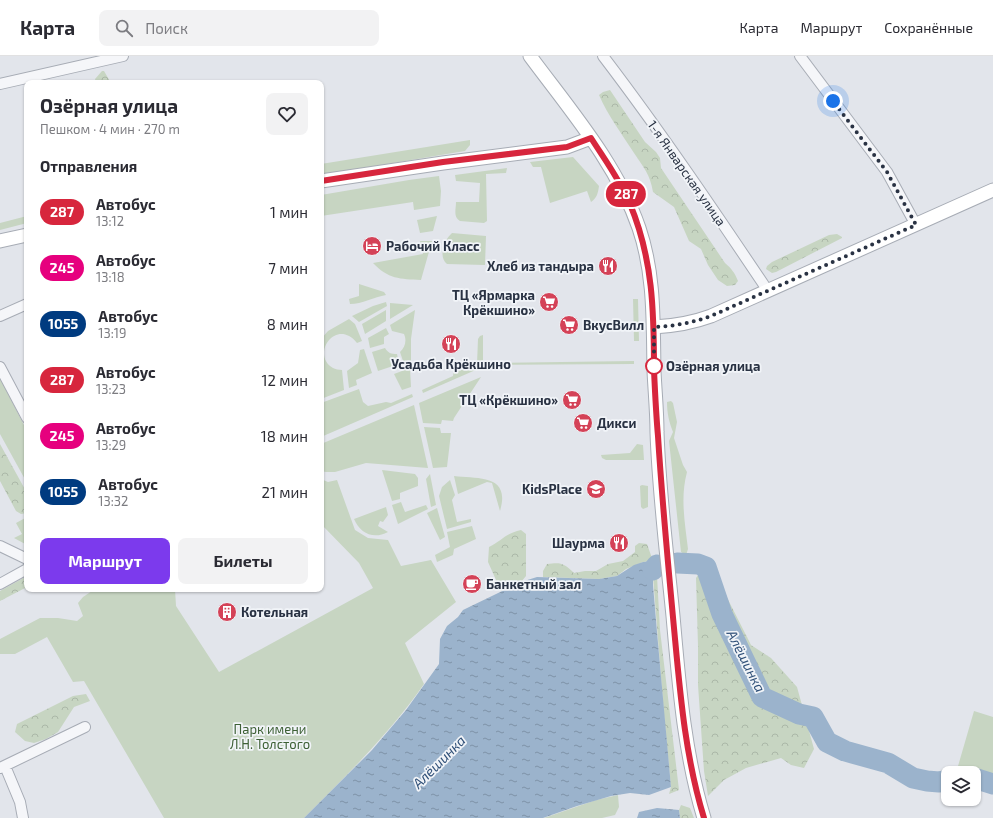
<!DOCTYPE html>
<html lang="ru">
<meta charset="utf-8">
<style>
:root{--surface:#fff;--page:#f2f2f3;--text:#2b2b33;--muted:#7c7c81;--line:#e1e1e2;--accent:#7c3aed}
body{margin:0;font-family:"Exo 2",sans-serif;background:var(--page);color:var(--text);height:100vh;display:flex;flex-direction:column;font-size:15px;white-space:nowrap}
*{box-sizing:border-box;margin:0}
p{font-size:13px;color:var(--muted)}
.icon{flex:none;width:22px;height:22px;fill:none;stroke:currentColor;stroke-width:2;stroke-linecap:round;stroke-linejoin:round}
.map{position:relative;flex:1;overflow:hidden}
.panel{position:absolute;left:24px;top:24px;width:300px;height:512px;display:flex;flex-direction:column;background:var(--surface);border-radius:8px;box-shadow:0 1px 3px #0004}
.panel>*{flex:none}
.badge{padding:0 8px;border-radius:13px;font-size:14px;line-height:26px}
.fabs{position:absolute;left:941px;top:710px;display:grid;gap:8px}
.fabs a{display:grid;place-items:center;width:40px;height:40px;border-radius:8px;background:var(--surface);box-shadow:0 1px 3px #0004;font-size:20px}
.you{position:absolute;width:20px;height:20px;margin:-10px;border:3px solid #fff;border-radius:50%;background:#1a73e8;box-shadow:0 0 0 6px #1a73e833}
.map>.badge{position:absolute;translate:-50% -50%;box-shadow:0 0 0 2px #fff}
h2{padding:0 16px;font-size:15px;line-height:36px}
.round{display:grid;place-items:center;flex:none;width:42px;height:42px;border-radius:8px;background:var(--page)}
.head{display:flex;align-items:center;justify-content:space-between;height:68px;padding:0 16px}
h1{font-size:19px;font-weight:700;line-height:30px}
.button{display:flex;gap:8px;margin-top:auto;padding:8px 16px}
.button a{flex:1;height:46px;border-radius:8px;background:var(--accent);color:#fff;font-size:16px;font-weight:700;line-height:46px;text-align:center}
.button a+a{background:var(--page);color:var(--text)}
ul{padding:0;list-style:none}
li{display:flex;align-items:center;gap:12px;height:56px;padding:0 16px}
li div{flex:1}
li b{display:block;font-size:15px}
li em{font-style:normal}
li .badge{min-width:44px;font-weight:700;text-align:center}
header{display:flex;align-items:center;gap:24px;box-sizing:border-box;height:56px;padding:0 20px;background:var(--surface);border-bottom:1px solid var(--line)}
header strong{font-size:19px}
nav{display:flex;gap:22px;margin-inline-start:auto;font-size:14px}
.search{width:280px;height:36px;background:var(--page);display:flex;align-items:center;gap:10px;box-sizing:border-box;padding:0 14px;border-radius:8px;color:var(--muted);font-size:15px}
.map>svg:first-child{display:block}
</style>
<header>
<strong>Карта</strong>
<div class="search"><svg class="icon" aria-label="search" viewBox="0 0 24 24"><circle cx="10" cy="10" r="6"/><path d="M15 15l6 6"/></svg>Поиск</div>
<nav><a>Карта</a><a>Маршрут</a><a>Сохранённые</a></nav>
</header>
<div class="map">
<svg width="993" height="762" viewBox="0 0 993 762">
<defs>
<pattern id="forest-crowns" width="20" height="18" patternUnits="userSpaceOnUse"><rect width="20" height="18" fill="#c7d5c2"/><path d="M2 6a3 3 0 1 1 6 0M12 15a3 3 0 1 1 6 0" fill="none" stroke="#abb7a8"/></pattern>
<pattern id="water-ripples" width="26" height="14" patternUnits="userSpaceOnUse"><rect width="26" height="14" fill="#9bb3cc"/><path d="M2 4q2-2 4 0t4 0M15 11q2-2 4 0t4 0" fill="none" stroke="#7e92a7"/></pattern>
</defs>
<rect width="100%" height="100%" fill="#e2e5eb"/>
<!-- green -->
<path fill="#c7d5c2" d="M470,84v5l-5,6 -144,24v-11z
M573,101l26,29c-1,7 -2,12 -8,16l-4,-11 -37,12 -9,-36h-8l-3,-5z
M507,112l-1,5 -20,1 1,47 -3,2 -24,-2c-7,-4 -4,-12 -4,-19h23l1,-19 -24,-2 -1,-6z
M439,120l2,15 -1,15 -26,4 -1,-8 -92,14v-21l88,-15z
M27,160v7l-27,7v-7z
M437,160l-4,15 -13,2 -3,-13z
M452,177l34,3 -1,29 -38,-1c-9,-7 -3,-24 5,-31z
M420,185h12l-11,39c-21,-1 -33,-1 -48,-17l50,-9z
M359,228l25,8 2,3c-12,2 -24,9 -36,9l-1,-5 10,-3z
M633,243h5l1,42h-5z
M386,246l1,4 -28,16 -7,-6 21,-10z
M390,247l23,2 -23,14z
M386,254v11l-21,13 -3,-10z
M415,254l-4,29v24l-7,1 -4,-12c5,-5 7,-11 4,-18l-12,-3 -2,-6z
M349,263l6,5 7,17 -5,2c-21,-26 -47,12 -24,25 2,1 6,2 9,2l2,20 -23,9v-60l7,-8z
M386,272l3,6 -5,3v7l-14,4 -2,-10z
M483,279v28l151,-2v3l-147,1 -64,28 -1,-3 31,-14 1,-9 23,-3 1,-25 2,-3z
M385,292c3,5 6,6 12,6l2,10 -21,7 -6,-19z
M364,293l8,24 -16,7 1,5 -8,3 -2,-17 11,-8 2,-13z
M410,312l1,19 -9,3 -8,-16z
M481,321l-27,41 -1,3 -11,-1 -1,4 -18,-1 -4,-20z
M0,322l27,53v52l-27,-49z
M359,333l4,13 5,4 18,-4 5,1 21,-9 1,3 -92,40v-34z
M671,345l2,2 4,19 -3,16 9,27 4,7c-7,26 -2,51 1,77l-2,6 -5,-3 -12,-111 4,-9c-4,-10 -6,-19 -6,-30z
M414,349l14,63 -62,-5 -31,9h-9l-5,-1v-27z
M424,371l16,1 1,5h10l-4,34 -14,1z
M637,388l6,1 1,15h-38l-4,-2 -1,-3 29,-2z
M382,414l33,4 3,4v8l-18,7v6l-8,2z
M430,418l6,31 -5,2 -5,-28z
M454,420c24,3 57,-2 46,35l-8,-28 -5,-1 -29,12z
M321,423l7,3 9,-2 18,50 13,8 20,2 13,26 30,-6 25,42 -51,41 19,41c-35,50 -77,91 -120,134h-140l-80,-137 -11,1 -26,-45 -32,17h-15v-15l40,-21h18l19,3 6,-5 -5,-13 5,-6 12,-8h80l1,17 43,66 154,-84 -14,-25 -38,-39z
M450,424l5,15 -3,5 5,22 14,-3v3l-24,7 -8,-33 3,-9z
M642,429l6,1v21l-5,2 -2,-2 -1,-21z
M401,446l4,10 21,-7 2,4 -30,15 -6,-19z
M386,451l2,8 -5,7 -3,-1 -2,5 10,6c-15,8 -28,1 -34,-13z
M437,452l8,29 -5,3 -13,-27z
M27,461v28l-13,-7 8,-4 -6,-11z
M472,470l4,13 -22,10 -1,6 -16,7 -2,-7 15,-8 -3,-15z
M974,655l19,6v67l-19,-4v-7h-18z
M618,739l1,12 -4,8 -13,3h-58l52,-18z"/>
<!-- forest -->
<path fill="url(#forest-crowns)" d="M102,15h2l7,12h-15l-1,-4z
M610,34l35,52 11,10 4,6 1,10 64,95c6,5 10,10 13,18l-3,4 -8,1 -9,-6 -10,-15 -7,-16 -12,-8 -15,-34 -21,-15c-3,-18 -9,-24 -19,-39 -12,-19 -26,-37 -35,-58l4,-3z
M837,178l5,3v1l-66,34 -4,1 -6,-4 1,-3 5,-4 57,-27z
M0,388l27,49v20l-6,1 -5,-3 -16,-30z
M521,474l5,4v42l-5,6 -20,9 -13,-29 1,-15c13,-6 15,-13 32,-17z
M639,487l8,1 6,17 -10,1 -17,7 -9,7 -18,3 -56,-2v-6l4,-7c14,-2 17,-1 27,9l11,-2h11l12,-7 15,-3 12,-9v-6z
M708,504l43,85 20,13 26,29 17,62 -10,19 -13,-3 -10,-7 -35,10 -22,12 -16,16 -4,-25 -6,-86v-39l-2,-68z
M27,520v11l-27,14v-10z
M653,520h4l3,54 19,160 -10,4 2,-7 -7,-72z
M86,638l4,7 -16,6 -16,25 -12,7 -12,4 -9,-2 -10,-9 2,-8 56,-28z
M681,749l9,3 4,10h-14l-1,-8z"/>
<!-- water -->
<path fill="url(#water-ripples)" d="M653,505v24l4,47 14,155 -22,8 -19,-2 -19,3 -34,10 -34,12h-239l68,-68 34,-40 33,-46 1,-25 7,-13 11,-9 5,-7 58,-28 16,-5 62,2 18,-3 17,-11 9,-3z
M657,752l22,2 1,8h-43l2,-6z"/>
<g fill="none" stroke-linecap="round" stroke-linejoin="round">
<!-- river -->
<path stroke="#9bb3cc" stroke-width="21" d="M677,507l21,1 8,3 16,47 40,83 37,17 14,3 14,25 18,9 43,12 25,15 14,3 12,1 9,-2
M653,514l4,-5
M974,722l19,6"/>
<defs>
<path id="street" d="M603,0c58,76 112,156 165,235
M800,0l87,116 29,53
M0,28l123,-28
M0,260l27,-12
M0,311l27,51
M0,490l27,13
M0,528l27,-15
M5,710l15,36 3,16
M0,712l85,-41"/>
<path id="secondary" d="M530,0c40,54 87,108 109,172 16,47 14,95 15,143 1,21 3,41 3,61 2,61 10,123 16,184 6,68 11,136 31,202
M321,125l122,-18 124,-16 24,-9
M0,185l27,-6
M654,271c20,-1 38,-4 57,-11l282,-126"/>
</defs>
<!-- street casing -->
<use href="#street" stroke="#a7acb5" stroke-width="12"/>
<!-- secondary casing -->
<use href="#secondary" stroke="#a7acb5" stroke-width="15"/>
<!-- street -->
<use href="#street" stroke="#f5f6f9" stroke-width="10"/>
<!-- secondary -->
<use href="#secondary" stroke="#fff" stroke-width="13"/>
</g>
<g fill="none" stroke-linecap="round" stroke-linejoin="round">
<defs>
<path id="line" d="M321,125l122,-19 124,-15 24,-9c14,22 29,42 39,66 23,55 24,108 24,166 1,22 2,44 4,66 4,64 10,128 16,192 6,64 11,128 30,190"/>
</defs>
<!-- line casing -->
<use href="#line" stroke="#fff" stroke-width="9"/>
<!-- line -->
<use href="#line" stroke="#d7263d" stroke-width="6"/>
<!-- walk -->
<path stroke="#293243" stroke-width="4" stroke-dasharray="0 7.2" d="M654,310v-39c20,-1 38,-4 57,-11l205,-91 -29,-53 -54,-71"/>
</g>
<!-- icons -->
<defs>
<symbol id="hotel-disc" viewBox="-11 -11 22 22"><circle r="9.5" fill="#d44257" stroke="#f1f4f8"/><path d="M-6-4.5h1.5V1H6V5H4.5V3h-9V5H-6ZM-4 0a1.8 1.8 0 1 1 3.6 0ZM.5 0V-2.5h3Q6-2.5 6 0Z" fill="#fff"/></symbol>
<symbol id="restaurant-disc" viewBox="-11 -11 22 22"><circle r="9.5" fill="#d44257" stroke="#f1f4f8"/><path d="M-5-6h1v4h1v-4h1v4h1v-4h1v5L-1.5 .5V6h-2V.5L-5-1ZM5-6V6H3V1.5H1.5Q1.5-4 5-6Z" fill="#fff"/></symbol>
<symbol id="supermarket-disc" viewBox="-11 -11 22 22"><circle r="9.5" fill="#d44257" stroke="#f1f4f8"/><path d="M-6-5.5h2.5l.6 2H6L4.5 2H-2.5L-4.4-4H-6ZM-1.5 3.2a1.3 1.3 0 1 0 .1 0ZM3 3.2a1.3 1.3 0 1 0 .1 0Z" fill="#fff"/></symbol>
<symbol id="school-disc" viewBox="-11 -11 22 22"><circle r="9.5" fill="#d44257" stroke="#f1f4f8"/><path d="M0-5L7-2L0 1L-7-2ZM-4 1L0 2.5L4 1V4Q0 6-4 4Z" fill="#fff"/></symbol>
<symbol id="cafe-disc" viewBox="-11 -11 22 22"><circle r="9.5" fill="#d44257" stroke="#f1f4f8"/><path d="M-5.5-4.5H6V0H3Q3 3.5 0 3.5H-2.5Q-5.5 3.5-5.5 0ZM3-3.2v2h1.7v-2ZM-6 4.5H4V6H-6Z" fill="#fff"/></symbol>
<symbol id="building-disc" viewBox="-11 -11 22 22"><circle r="9.5" fill="#d44257" stroke="#f1f4f8"/><path d="M-4-6H4V6H1V3H-1V6H-4ZM-2.5-4.3h1.7v1.8h-1.7ZM.8-4.3h1.7v1.8H.8ZM-2.5-1h1.7V.8h-1.7ZM.8-1h1.7V.8H.8Z" fill="#fff"/></symbol>
</defs>
<g fill-rule="evenodd">
<use href="#hotel-disc" x="361" y="179" width="22" height="22"/>
<use href="#restaurant-disc" x="597" y="199" width="22" height="22"/>
<use href="#supermarket-disc" x="538" y="235" width="22" height="22"/>
<use href="#supermarket-disc" x="558" y="258" width="22" height="22"/>
<use href="#restaurant-disc" x="440" y="277" width="22" height="22"/>
<use href="#supermarket-disc" x="561" y="333" width="22" height="22"/>
<use href="#supermarket-disc" x="572" y="356" width="22" height="22"/>
<use href="#school-disc" x="585" y="422" width="22" height="22"/>
<use href="#restaurant-disc" x="608" y="476" width="22" height="22"/>
<use href="#cafe-disc" x="461" y="517" width="22" height="22"/>
<use href="#building-disc" x="216" y="545" width="22" height="22"/>
</g>
<!-- markers -->
<circle fill="#fff" stroke="#d7263d" stroke-width="2" cx="654" cy="310" r="8"/>
<g text-anchor="middle" stroke-width="3.5" stroke-linejoin="round" paint-order="stroke">
<!-- street labels -->
<g font-size="13" fill="#293243" stroke="#f1f4f8">
<text transform="translate(687 117) rotate(55)" y="5">1-я Январская улица</text>
</g>
<!-- poi labels -->
<g font-size="13" font-weight="bold" fill="#293243" stroke="#f1f4f8" text-anchor="start">
<text x="386" y="195">Рабочий Класс</text>
<text x="594" y="215" text-anchor="end">Хлеб из тандыра</text>
<text x="535" y="244" text-anchor="end">ТЦ «Ярмарка<tspan x="535" dy="15">Крёкшино»</tspan></text>
<text x="583" y="274">ВкусВилл</text>
<text x="451" y="313" text-anchor="middle">Усадьба Крёкшино</text>
<text x="558" y="349" text-anchor="end">ТЦ «Крёкшино»</text>
<text x="597" y="372">Дикси</text>
<text x="582" y="438" text-anchor="end">KidsPlace</text>
<text x="605" y="492" text-anchor="end">Шаурма</text>
<text x="486" y="533">Банкетный зал</text>
<text x="241" y="561">Котельная</text>
</g>
<!-- stop labels -->
<g font-size="13" font-weight="bold" fill="#293243" stroke="#f1f4f8" text-anchor="start">
<text x="666" y="315">Озёрная улица</text>
</g>
<!-- park labels -->
<g font-size="13" fill="#3d6035" stroke="#f1f4f8">
<text x="270" y="678">Парк имени<tspan x="270" dy="15">Л.Н. Толстого</tspan></text>
</g>
<!-- water labels -->
<g font-size="14" font-style="italic" fill="#315179" stroke="#f1f4f8">
<text transform="translate(746 605) rotate(63)" y="5">Алёшинка</text>
<text transform="translate(439 706) rotate(-45)" y="5">Алёшинка</text>
</g>
</g>
</svg>
<div class="fabs">
<a><svg class="icon" aria-label="layers" viewBox="0 0 24 24"><path d="M12 4l9 5-9 5-9-5zM3 14l9 5 9-5"/></svg></a>
</div>
<div class="you" style="left:833px;top:45px"></div>
<b class="badge" style="left:626px;top:138px;background:#d7263d;color:#fff">287</b>
<section class="panel">
<div class="head"><div><h1>Озёрная улица</h1><p>Пешком · 4 мин · 270 m</p></div><a class="round"><svg class="icon" aria-label="heart" viewBox="0 0 24 24"><path d="M12 20l-8-8c-3-5 5-10 8-4 3-6 11-1 8 4z"/></svg></a></div>
<h2>Отправления</h2>
<ul>
<li><span class="badge" style="background:#d7263d;color:#fff">287</span><div><b>Автобус</b><p>13:12</p></div><em>1 мин</em></li>
<li><span class="badge" style="background:#e6007e;color:#fff">245</span><div><b>Автобус</b><p>13:18</p></div><em>7 мин</em></li>
<li><span class="badge" style="background:#003b80;color:#fff">1055</span><div><b>Автобус</b><p>13:19</p></div><em>8 мин</em></li>
<li><span class="badge" style="background:#d7263d;color:#fff">287</span><div><b>Автобус</b><p>13:23</p></div><em>12 мин</em></li>
<li><span class="badge" style="background:#e6007e;color:#fff">245</span><div><b>Автобус</b><p>13:29</p></div><em>18 мин</em></li>
<li><span class="badge" style="background:#003b80;color:#fff">1055</span><div><b>Автобус</b><p>13:32</p></div><em>21 мин</em></li>
</ul>
<div class="button"><a>Маршрут</a><a>Билеты</a></div>
</section>
</div>
